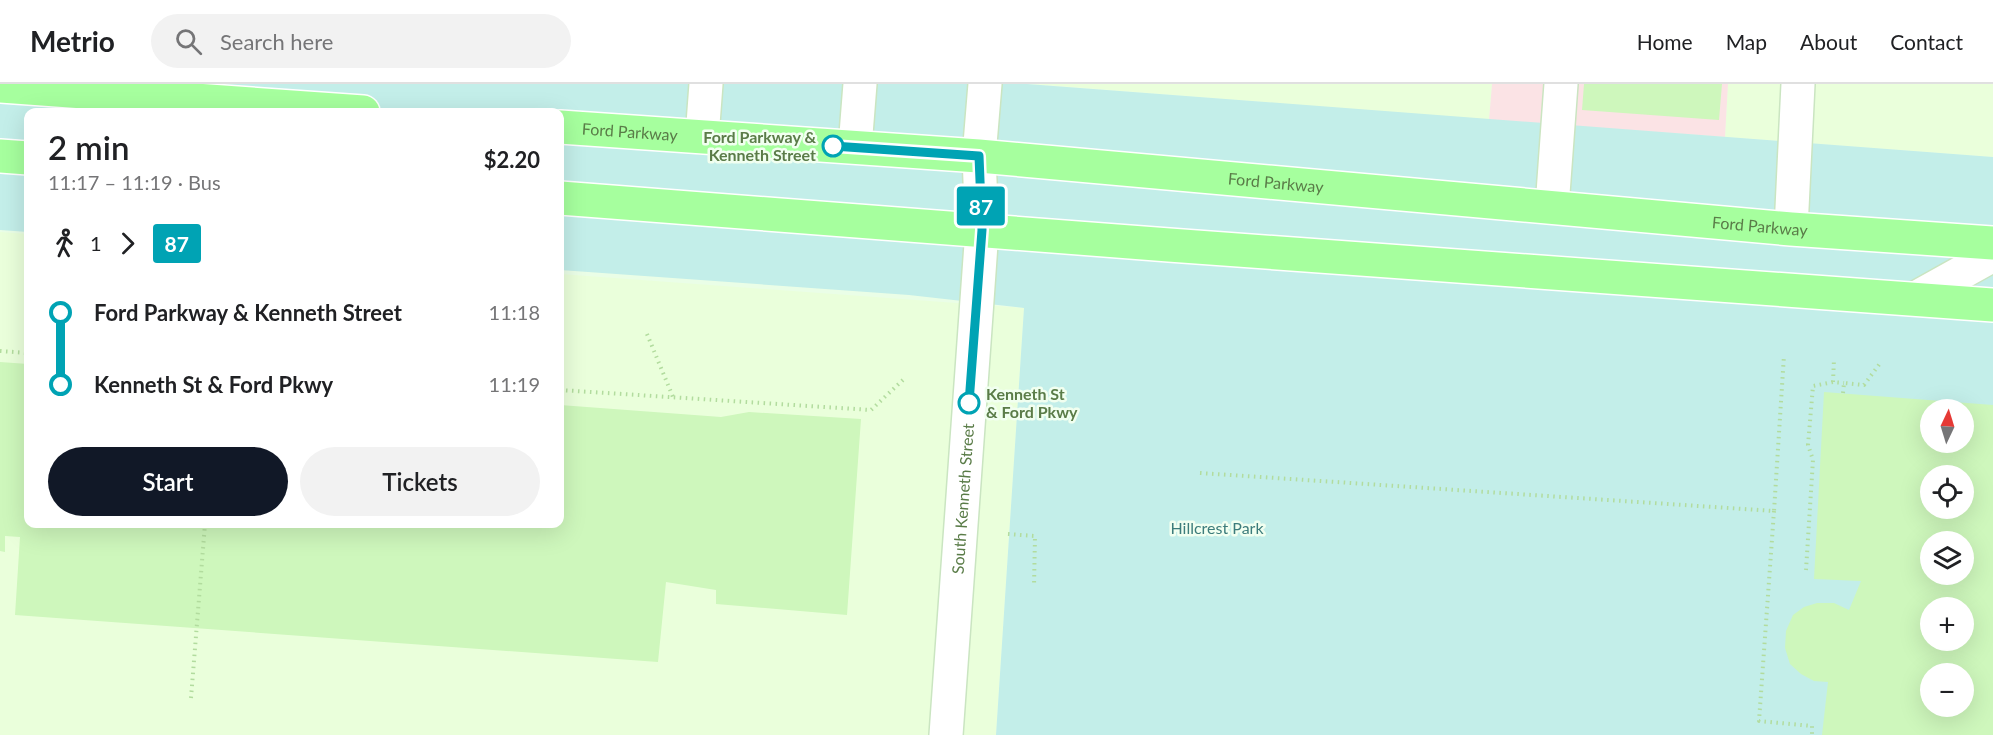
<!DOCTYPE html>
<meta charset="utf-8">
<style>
:root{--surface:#fff;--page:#f2f2f2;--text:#202124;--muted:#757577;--line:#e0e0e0;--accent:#111827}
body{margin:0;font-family:Lato,sans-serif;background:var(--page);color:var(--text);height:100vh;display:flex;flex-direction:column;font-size:22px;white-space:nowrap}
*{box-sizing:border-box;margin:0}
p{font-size:20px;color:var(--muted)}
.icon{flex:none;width:33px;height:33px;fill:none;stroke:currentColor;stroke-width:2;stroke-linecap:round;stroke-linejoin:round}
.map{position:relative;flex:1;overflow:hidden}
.panel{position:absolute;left:24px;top:24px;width:540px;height:420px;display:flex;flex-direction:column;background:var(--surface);border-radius:12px;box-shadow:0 6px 24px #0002}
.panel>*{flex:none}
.badge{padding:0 12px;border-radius:4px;font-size:21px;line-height:39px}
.needle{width:39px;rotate:4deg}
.buttons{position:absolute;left:1920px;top:315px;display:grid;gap:12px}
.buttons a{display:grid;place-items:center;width:54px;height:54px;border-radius:50%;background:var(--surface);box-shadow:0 6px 24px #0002;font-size:30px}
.map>.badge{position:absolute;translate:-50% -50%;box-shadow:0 0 0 3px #fff}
.legs{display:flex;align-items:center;gap:9px;height:66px;padding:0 24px;font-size:20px}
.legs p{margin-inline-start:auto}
.headline{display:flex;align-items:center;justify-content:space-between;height:102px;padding:0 24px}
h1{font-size:33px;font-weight:600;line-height:45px}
.cta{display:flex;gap:12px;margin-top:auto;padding:12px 24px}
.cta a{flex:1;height:69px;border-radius:36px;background:var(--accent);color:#fff;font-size:24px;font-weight:600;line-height:69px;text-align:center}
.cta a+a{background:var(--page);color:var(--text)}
ul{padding:0 24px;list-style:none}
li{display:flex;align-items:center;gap:21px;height:72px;font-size:22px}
li i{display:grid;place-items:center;width:9px;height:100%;margin:0 8px;background:currentColor}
li i::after{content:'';width:15px;height:15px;margin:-8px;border:4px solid;border-radius:50%;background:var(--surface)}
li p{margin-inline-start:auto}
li:first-child i{background:linear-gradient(#0000 50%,currentColor 0)}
li:last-child i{background:linear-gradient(currentColor 50%,#0000 0)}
header{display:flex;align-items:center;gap:36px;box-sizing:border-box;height:84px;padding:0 30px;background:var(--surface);border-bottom:2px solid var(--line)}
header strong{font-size:28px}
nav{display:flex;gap:33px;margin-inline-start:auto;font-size:21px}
.search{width:420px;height:54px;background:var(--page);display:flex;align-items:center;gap:15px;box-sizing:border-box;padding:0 21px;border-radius:33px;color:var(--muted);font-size:22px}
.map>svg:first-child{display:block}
</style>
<header>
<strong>Metrio</strong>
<div class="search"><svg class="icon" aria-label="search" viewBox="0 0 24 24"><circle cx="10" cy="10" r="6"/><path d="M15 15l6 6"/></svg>Search here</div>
<nav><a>Home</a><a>Map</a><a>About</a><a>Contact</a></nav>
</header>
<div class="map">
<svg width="1993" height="651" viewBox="0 0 1993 651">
<rect width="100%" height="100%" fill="#eafee7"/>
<!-- commercial -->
<path fill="#eaffdb" d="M1033,0h459l-3,36z
M1728,0h265v73l-268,-20z
M0,148l28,2v290h532v-250l464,34 -28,427h-996z"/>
<!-- education -->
<path fill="#fbe3e5" d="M1492,0h236l-3,53 -236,-17z"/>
<!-- green -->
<path fill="#c3eee9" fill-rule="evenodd" d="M0,0h1027l966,73v578h-997l28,-427 -115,-13 -349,-25v-158h-532v120l-28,-2zM1930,326h34v32h-34zM1930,392h34v32h-34zM1930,458h34v32h-34zM1930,524h34v32h-34zM1930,590h34v32h-34z"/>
<!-- building -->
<path fill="#cef7bc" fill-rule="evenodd" d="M1584,0h138l-3,36 -137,-10z
M0,278l28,2v160h532v-119l161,12 28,-5 112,7 -14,196 -131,-11v-14l-50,-8 -8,80 -643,-47 5,-78 -15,-1v16l-5,-1z
M1824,308l169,13v330h-171l6,-53 -14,-1 -13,-7 -11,-10 -5,-16 1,-17 7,-16 11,-8 13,-4h17l15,7 12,-29 -47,-2zM1930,326h34v32h-34zM1930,392h34v32h-34zM1930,458h34v32h-34zM1930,524h34v32h-34zM1930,590h34v32h-34z"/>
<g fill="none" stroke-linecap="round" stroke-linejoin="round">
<defs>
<g id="minor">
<path d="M702,53l4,-53"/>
<path d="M855,63l5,-63"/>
<path d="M1552,123l9,-123"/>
<path d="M1791,145l7,-145"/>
<path d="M1914,215l79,-44"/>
<path id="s1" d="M946,651l36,-505 -3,-74 6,-72"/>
</g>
<g id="major">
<path d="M0,2l363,26"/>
<path id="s2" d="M560,43l419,29 812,73 202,14"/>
<path d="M0,72l28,2"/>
<path d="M560,114l609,47 824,60"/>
</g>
</defs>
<!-- minor casing -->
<use href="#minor" stroke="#cae5c1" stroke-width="36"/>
<!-- major casing -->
<use href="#major" stroke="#fff" stroke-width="36"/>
<!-- path -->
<path stroke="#b2dc9e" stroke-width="4" stroke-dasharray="1.5 4.5" stroke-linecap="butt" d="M647,250l26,63
M0,267l28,2
M1833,298l1,-23
M560,306l311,20 34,-32
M1843,309l1,-10 20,2 17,-23
M1200,389l574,38 10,-156
M1774,427l-15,210 53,5v9
M1008,450l27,2 -1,50
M1806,486l7,-110 -5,-15 5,-59 20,-4 11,1
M191,614l14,-174"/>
<!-- minor -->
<use href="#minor" stroke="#fff" stroke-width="33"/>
<!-- major -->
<use href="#major" stroke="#a6ff9e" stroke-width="33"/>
</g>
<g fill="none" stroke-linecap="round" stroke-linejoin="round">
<defs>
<path id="line-1" d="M833,62l146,10 3,74 -13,173"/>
</defs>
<!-- line-1 casing -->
<use href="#line-1" stroke="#fff" stroke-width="14"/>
<!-- line-1 -->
<use href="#line-1" stroke="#00a3b4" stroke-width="9"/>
</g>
<!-- markers -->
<g fill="#fff" stroke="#00a3b4" stroke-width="3">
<circle cx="833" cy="62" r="10"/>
<circle cx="969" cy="319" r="10"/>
</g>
<g text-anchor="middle" stroke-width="5" stroke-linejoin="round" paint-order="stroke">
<!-- street labels -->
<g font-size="16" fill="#5a7c48" stroke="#f1fff0">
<text dy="6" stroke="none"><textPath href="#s2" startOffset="70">Ford Parkway</textPath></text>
<text dy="6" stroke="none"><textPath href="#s2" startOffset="718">Ford Parkway</textPath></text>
<text dy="6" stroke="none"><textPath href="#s2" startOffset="1204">Ford Parkway</textPath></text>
<text dy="6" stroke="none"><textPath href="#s1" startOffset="237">South Kenneth Street</textPath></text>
</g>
<!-- stop labels -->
<g font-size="16" font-weight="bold" fill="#5a7c48" stroke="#f1fff0" text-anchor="end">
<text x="816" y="59">Ford Parkway &amp;<tspan x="816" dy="18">Kenneth Street</tspan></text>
<text x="986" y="316" text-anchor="start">Kenneth St<tspan x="986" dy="18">&amp; Ford Pkwy</tspan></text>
</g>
<!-- park labels -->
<g font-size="16" fill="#3c7c7b" stroke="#f1fff0">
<text x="1217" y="450">Hillcrest Park</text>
</g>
</g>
</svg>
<div class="buttons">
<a><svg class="needle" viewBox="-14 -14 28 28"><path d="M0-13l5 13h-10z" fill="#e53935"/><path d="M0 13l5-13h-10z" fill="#757577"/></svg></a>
<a><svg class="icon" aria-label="locate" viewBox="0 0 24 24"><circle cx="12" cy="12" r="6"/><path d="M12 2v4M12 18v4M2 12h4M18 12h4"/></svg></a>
<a><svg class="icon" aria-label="layers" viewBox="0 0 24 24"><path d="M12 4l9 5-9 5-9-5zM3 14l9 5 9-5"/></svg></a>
<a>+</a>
<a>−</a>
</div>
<b class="badge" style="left:981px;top:122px;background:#00a3b4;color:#fff">87</b>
<section class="panel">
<div class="headline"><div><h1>2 min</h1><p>11:17 – 11:19 · Bus</p></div><b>$2.20</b></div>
<div class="legs"><svg class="icon" aria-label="walk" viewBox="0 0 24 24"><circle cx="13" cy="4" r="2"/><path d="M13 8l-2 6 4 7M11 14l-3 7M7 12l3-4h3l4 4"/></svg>1<svg class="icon" aria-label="forward" viewBox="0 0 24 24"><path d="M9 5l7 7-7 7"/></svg><b class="badge" style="background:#00a3b4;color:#fff">87</b></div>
<ul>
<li><i style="color:#00a3b4"></i><b>Ford Parkway &amp; Kenneth Street</b><p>11:18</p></li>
<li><i style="color:#00a3b4"></i><b>Kenneth St &amp; Ford Pkwy</b><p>11:19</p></li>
</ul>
<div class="cta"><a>Start</a><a>Tickets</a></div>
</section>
</div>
